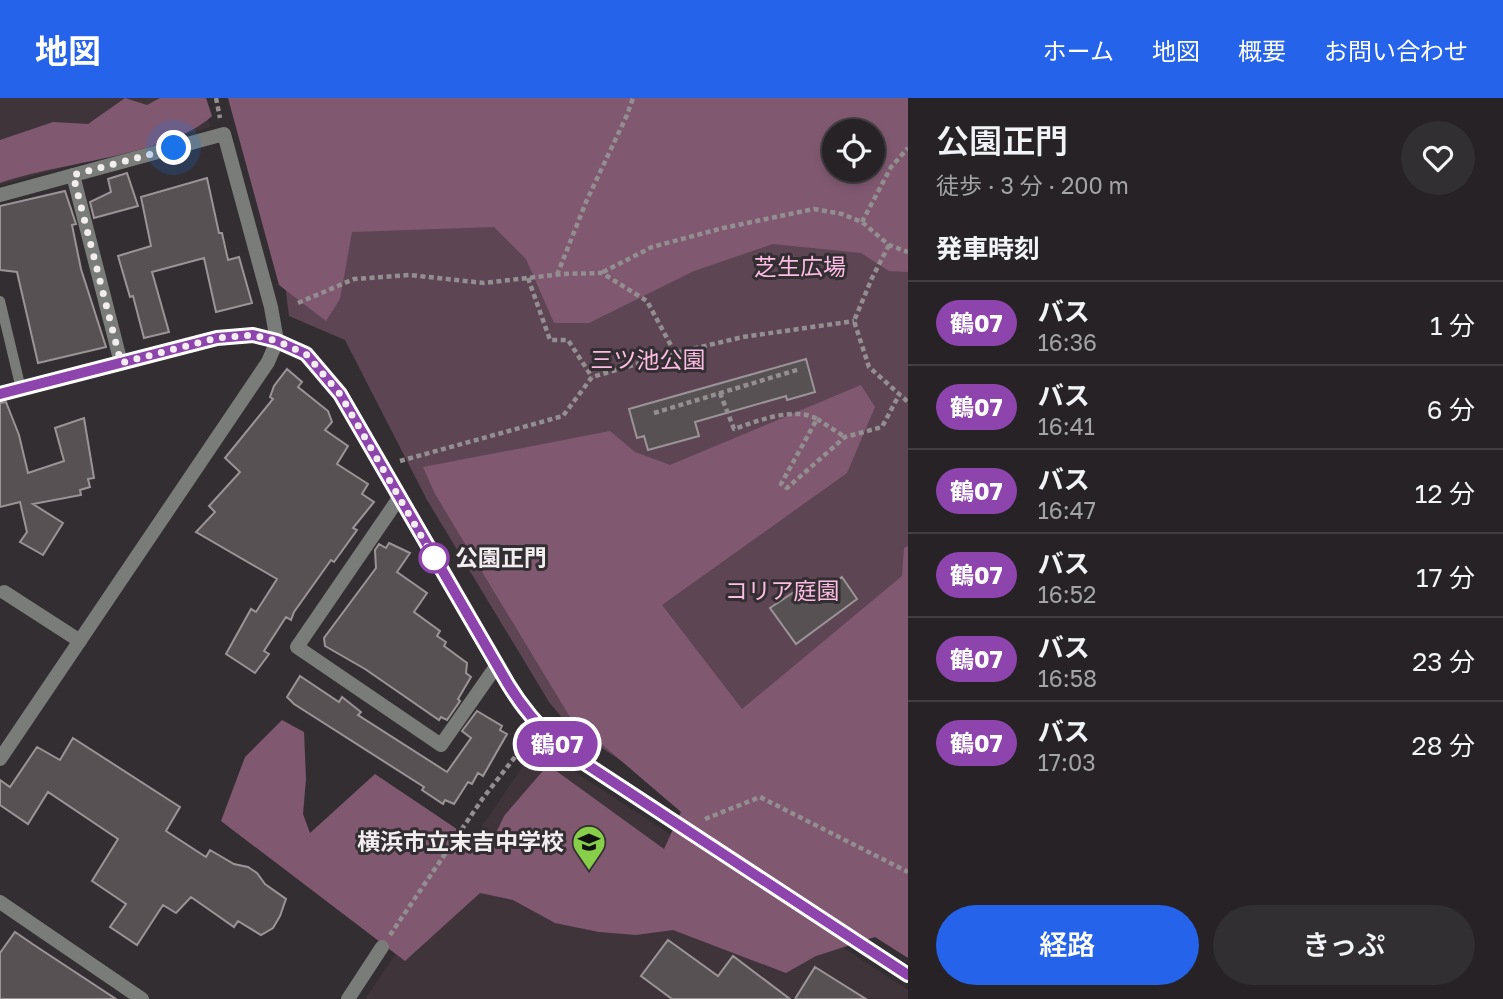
<!DOCTYPE html>
<html lang="ja">
<meta charset="utf-8">
<style>
:root{--surface:#262225;--page:#322f32;--text:#f1f3f6;--muted:#a4a4a7;--line:#423f42;--accent:#2563eb}
body{margin:0;font-family:"Golos Text","Noto Sans JP",sans-serif;background:var(--page);color:var(--text);height:100vh;display:flex;flex-direction:column;font-size:26px;white-space:nowrap}
*{box-sizing:border-box;margin:0}
p{font-size:23px;color:var(--muted)}
.icon{flex:none;width:38px;height:38px;fill:none;stroke:currentColor;stroke-width:2;stroke-linecap:round;stroke-linejoin:round}
.map{position:relative;flex:1;overflow:hidden}
.details{display:flex;flex-direction:column;background:var(--surface);width:595px}
.details>*{flex:none}
.badge{padding:0 14px;border-radius:23px;font-size:24px;line-height:46px}
.controls{position:absolute;left:822px;top:21px;display:grid;gap:14px}
.controls a{display:grid;place-items:center;width:63px;height:63px;border-radius:50%;background:var(--surface);box-shadow:0 4px 10px #0003,0 0 0 2px var(--line);font-size:35px}
.you{position:absolute;width:35px;height:35px;margin:-18px;border:5px solid #fff;border-radius:50%;background:#1a73e8;box-shadow:0 0 0 10px #1a73e833}
.map>.badge{position:absolute;translate:-50% -50%;box-shadow:0 0 0 4px #fff}
h2{padding:0 28px;font-size:26px;line-height:63px}
.round{display:grid;place-items:center;flex:none;width:74px;height:74px;border-radius:37px;background:var(--page)}
.headline{display:flex;align-items:center;justify-content:space-between;height:119px;padding:0 28px}
h1{font-size:33px;font-weight:600;line-height:52px}
.primary-button{display:flex;gap:14px;margin-top:auto;padding:14px 28px}
.primary-button a{flex:1;height:80px;border-radius:42px;background:var(--accent);color:#fff;font-size:28px;font-weight:600;line-height:80px;text-align:center}
.primary-button a+a{background:var(--page);color:var(--text)}
ul{padding:0;list-style:none}
li{display:flex;align-items:center;gap:21px;height:84px;padding:0 28px;border-top:2px solid var(--line)}
li div{flex:1}
li b{display:block;font-size:26px}
li em{font-style:normal}
li .badge{min-width:77px;font-weight:700;text-align:center}
header{display:flex;align-items:center;gap:42px;box-sizing:border-box;height:98px;padding:0 35px;background:var(--accent);color:#fff}
header strong{font-size:33px}
nav{display:flex;gap:38px;margin-inline-start:auto;font-size:24px}
main{display:flex;flex:1;min-height:0}
.map>svg:first-child{display:block}
</style>
<header>
<strong>地図</strong>
<nav><a>ホーム</a><a>地図</a><a>概要</a><a>お問い合わせ</a></nav>
</header>
<main>
<div class="map">
<svg width="908" height="901" viewBox="0 0 908 901">
<rect width="100%" height="100%" fill="#332e31"/>
<!-- built -->
<path fill="#40343b" d="M0,0h203l7,29 -210,58z
M546,655l362,237v9h-543l166,-245z"/>
<!-- green -->
<path fill="#5e4554" fill-rule="evenodd" d="M908,0v854l-339,-226 -20,-24 -122,-202 -82,-160 -56,-24 -4,-32 -38,-147zM835,33h38v39h-38z"/>
<!-- forest -->
<path fill="#805971" fill-rule="evenodd" d="M125,0l22,7 13,-7h46l6,18c-44,40 -153,46 -212,67v-43l53,-18 35,2z
M228,0h680v174l-19,-1 -28,-18 -88,-9 -79,27 -105,52h-35l-28,-64 -32,-32 -142,5 -12,67 -14,22 -47,-36zM835,33h38v39h-38z
M861,287l14,22 -28,66 -185,132 80,104 160,-133 2,-28 4,-2v412l-33,-21 -59,19 -30,17 -113,-43 -37,5 -37,-3 -44,-9 -42,-23 -33,-7 -75,68 -184,-140 24,-64 37,-37 22,12 2,47 -3,35 7,19 65,-59 113,76 16,-34 44,-51 116,84 17,-37 -111,-95 -135,-223 -12,-27 187,-36 25,21 35,13z"/>
<!-- building -->
<path fill="#575154" stroke="#9b9497" stroke-width="2" d="M127,75l11,33 -44,12 -4,-16 21,-10 -3,-13z
M207,80l12,55h3l6,27 11,-3 13,46 -36,9 -12,-54 -52,14 17,60 -25,6 -11,-42 -3,1 -12,-41 33,-10 -10,-49z
M65,93l11,33 -4,1 9,44 25,78 -68,16 -21,-91 -17,-2v-64z
M806,261l9,33 -28,8 -1,-4 -91,26 4,14 -51,14 -4,-14 -7,2 -8,-29z
M287,271l15,13 -4,5 30,24 4,11 -7,8 23,16 -11,18 31,20 -6,10 12,8 -21,26 4,2 -23,32 -3,-2 -37,52 -3,8 -5,-3 -22,34 5,3 -14,19 -29,-19 25,-45 5,3 21,-33 -81,-47 19,-20 -6,-6 31,-34 -15,-14 48,-59 -3,-2 4,-11z
M6,304l13,33 9,38 36,-12 -9,-33 29,-10 10,60 -6,1 2,8 -10,3 1,5 -48,9 30,19 -20,32 -23,-13 7,-10 -7,-30 -20,5v-104z
M389,445l21,10 -13,19 30,21 -13,19 26,19 -3,5 9,6 -2,4 23,17 -1,10 5,4 -13,22 2,2 -13,19 -6,-3 -2,3 -74,-51 -40,-23 -1,-8 52,-70 -1,-18 4,-6 7,4z
M842,479l15,22 -61,45 -26,-36 27,-18 10,13z
M300,578l39,26 3,-5 19,15 -3,3 89,57 24,-34 -9,-7 15,-20 25,15 -2,4 7,4 -24,42 -5,-3 -6,11 -4,-2 -14,22 -9,-4 -2,4 -21,-14 2,-3 -130,-83 -7,-7z
M73,640l107,69 -14,24 40,26 4,-7 24,14 14,3 9,6 8,11 21,15 -6,17 -7,12 -12,7 -23,-14 -4,6 -43,-30 -15,16 -13,-8 -26,40 -27,-18 16,-23 -34,-23 26,-42 -70,-47 -20,32 -28,-19v-25l10,7 27,-40 23,13z
M15,834l19,13 82,54h-116v-46z
M668,842l50,36 15,-20 57,43h-118l-31,-23z
M815,869l51,32h-71z"/>
<g fill="none" stroke-linecap="round" stroke-linejoin="round">
<!-- path -->
<path stroke="#938f91" stroke-width="4.5" stroke-dasharray="5 3.5" stroke-linecap="butt" d="M216,0l4,20
M862,124l29,-55 17,-19
M889,147l-17,33 -18,43 15,46 39,35
M603,174l49,-25 71,-19 91,-19 28,5 20,8 27,23 19,7
M557,177l29,-73 41,-87 6,-17
M528,180l22,62h18l24,37
M298,205l56,-24 56,-4 74,8 78,-9 40,-1 45,28 28,52
M720,295l14,36c23,-8 61,-23 83,-10l-36,65 6,4 58,-51 37,-10 17,-32
M654,315l146,-44
M817,321l28,18
M400,363l163,-45 29,-39 83,-24 68,-16 111,-16
M705,721l55,-22 148,75
M390,837l93,-137 46,-59"/>
<!-- service -->
<path stroke="#7a7c79" stroke-width="10" d="M0,203l21,88"/>
<!-- pedestrian -->
<path stroke="#7a7c79" stroke-width="14" d="M0,97l224,-61 47,173 6,34 -9,21 -268,397"/>
<!-- minor -->
<path stroke="#7a7c79" stroke-width="14" d="M73,77l48,188
M399,400l-102,149 144,98 56,-80
M4,494l76,49
M348,901l34,-52"/>
<!-- tertiary -->
<path stroke="#7a7c79" stroke-width="14" d="M0,296l217,-56 36,-3 24,6 29,13 34,40 179,309 20,24 21,20 348,228
M0,804l142,97"/>
</g>
<g fill="none" stroke-linecap="round" stroke-linejoin="round">
<defs>
<path id="line" d="M0,296l217,-56 36,-3 24,6 29,13 34,40 168,290c15,25 32,44 52,63l348,228"/>
</defs>
<!-- line casing -->
<use href="#line" stroke="#fff" stroke-width="16"/>
<!-- line -->
<use href="#line" stroke="#8e44ad" stroke-width="10"/>
<!-- walk -->
<path stroke="#f2eef0" stroke-width="7" stroke-dasharray="0 12.6" d="M174,50l-101,27 48,188 96,-25 36,-3 24,6 29,13 34,40 95,166 -1,-2"/>
</g>
<!-- icons -->
<defs>
<symbol id="school-pin" viewBox="-11 -11 22 30"><path d="M0 17L-7.5 6A9.5 9.5 0 1 1 7.5 6Z" fill="#88cf49" stroke="#332e31"/><path d="M0-5L7-2L0 1L-7-2ZM-4 1L0 2.5L4 1V4Q0 6-4 4Z" fill="#111"/></symbol>
</defs>
<g fill-rule="evenodd">
<use href="#school-pin" x="570" y="725" width="38" height="52"/>
</g>
<!-- markers -->
<circle fill="#fff" stroke="#8e44ad" stroke-width="3.5" cx="434" cy="460" r="14"/>
<g text-anchor="middle" stroke-width="6" stroke-linejoin="round" paint-order="stroke">
<!-- park labels -->
<g font-size="23" fill="#fdbce3" stroke="#332e31">
<text x="800" y="177">芝生広場</text>
<text x="648" y="270">三ツ池公園</text>
<text x="782" y="501">コリア庭園</text>
</g>
<!-- stop labels -->
<g font-size="23" font-weight="bold" fill="#f2eef0" stroke="#332e31" text-anchor="start">
<text x="455" y="468">公園正門</text>
</g>
<!-- poi labels -->
<g font-size="23" font-weight="bold" fill="#f2eef0" stroke="#332e31" text-anchor="end">
<text x="564" y="752">横浜市立末吉中学校</text>
</g>
</g>
</svg>
<div class="controls">
<a><svg class="icon" aria-label="locate" viewBox="0 0 24 24"><circle cx="12" cy="12" r="6"/><path d="M12 2v4M12 18v4M2 12h4M18 12h4"/></svg></a>
</div>
<div class="you" style="left:174px;top:50px"></div>
<b class="badge" style="left:557px;top:646px;background:#8e44ad;color:#fff">鶴07</b>
</div>
<section class="details">
<div class="headline"><div><h1>公園正門</h1><p>徒歩 · 3 分 · 200 m</p></div><a class="round"><svg class="icon" aria-label="heart" viewBox="0 0 24 24"><path d="M12 20l-8-8c-3-5 5-10 8-4 3-6 11-1 8 4z"/></svg></a></div>
<h2>発車時刻</h2>
<ul>
<li><span class="badge" style="background:#8e44ad;color:#fff">鶴07</span><div><b>バス</b><p>16:36</p></div><em>1 分</em></li>
<li><span class="badge" style="background:#8e44ad;color:#fff">鶴07</span><div><b>バス</b><p>16:41</p></div><em>6 分</em></li>
<li><span class="badge" style="background:#8e44ad;color:#fff">鶴07</span><div><b>バス</b><p>16:47</p></div><em>12 分</em></li>
<li><span class="badge" style="background:#8e44ad;color:#fff">鶴07</span><div><b>バス</b><p>16:52</p></div><em>17 分</em></li>
<li><span class="badge" style="background:#8e44ad;color:#fff">鶴07</span><div><b>バス</b><p>16:58</p></div><em>23 分</em></li>
<li><span class="badge" style="background:#8e44ad;color:#fff">鶴07</span><div><b>バス</b><p>17:03</p></div><em>28 分</em></li>
</ul>
<div class="primary-button"><a>経路</a><a>きっぷ</a></div>
</section>
</main>
